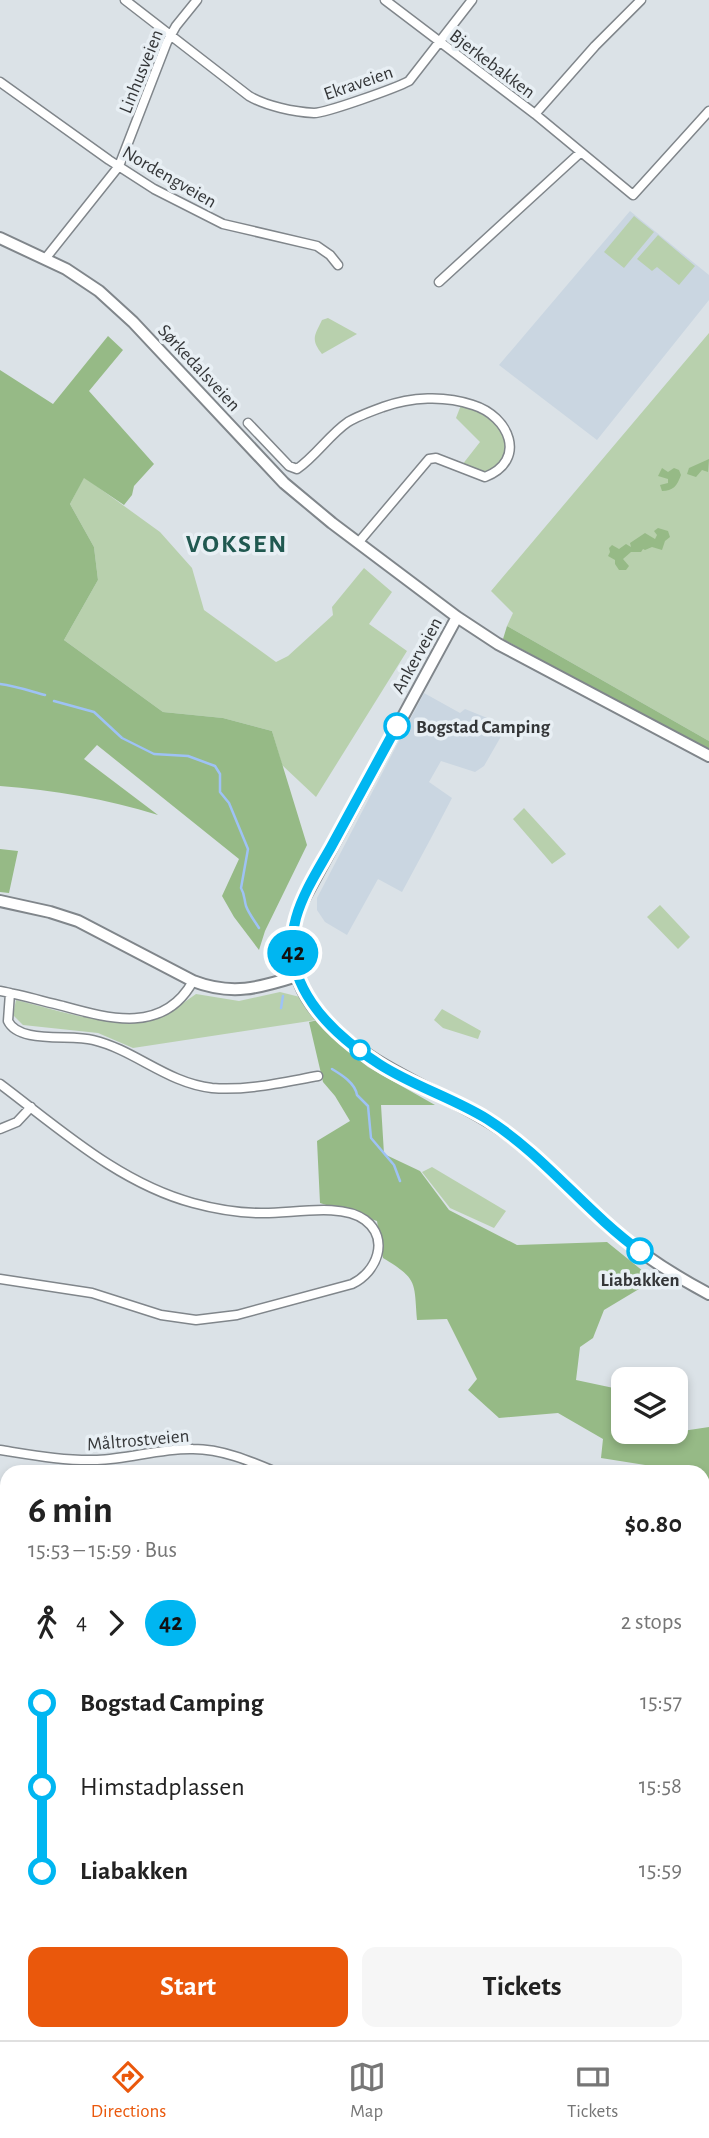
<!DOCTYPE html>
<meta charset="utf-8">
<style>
:root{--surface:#fff;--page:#f6f6f6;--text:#222;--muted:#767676;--line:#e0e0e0;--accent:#ea580c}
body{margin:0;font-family:"Alegreya Sans",sans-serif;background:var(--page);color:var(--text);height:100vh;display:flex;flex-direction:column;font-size:26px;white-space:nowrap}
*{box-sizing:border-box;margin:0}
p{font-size:23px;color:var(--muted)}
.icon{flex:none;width:38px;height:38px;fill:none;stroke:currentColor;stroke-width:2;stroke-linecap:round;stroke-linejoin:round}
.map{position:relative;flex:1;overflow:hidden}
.details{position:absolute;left:0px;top:1465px;width:710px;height:576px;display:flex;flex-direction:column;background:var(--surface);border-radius:21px 21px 0 0;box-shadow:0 4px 10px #0003}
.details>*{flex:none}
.badge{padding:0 14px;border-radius:23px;font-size:24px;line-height:46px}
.controls{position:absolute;left:611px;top:1367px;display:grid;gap:14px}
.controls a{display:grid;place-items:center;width:77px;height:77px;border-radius:14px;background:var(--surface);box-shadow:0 4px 10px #0003;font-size:35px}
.map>.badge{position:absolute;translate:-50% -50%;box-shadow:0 0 0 4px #fff}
.legs{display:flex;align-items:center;gap:10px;height:77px;padding:0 28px;font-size:23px}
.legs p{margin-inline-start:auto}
.overview{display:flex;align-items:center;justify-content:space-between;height:119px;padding:0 28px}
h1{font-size:38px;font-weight:700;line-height:52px}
.button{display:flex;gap:14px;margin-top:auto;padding:14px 28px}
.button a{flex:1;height:80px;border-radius:14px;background:var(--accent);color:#fff;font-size:28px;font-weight:700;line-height:80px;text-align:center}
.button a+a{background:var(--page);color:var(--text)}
ul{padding:0 28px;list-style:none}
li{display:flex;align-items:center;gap:24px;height:84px;font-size:26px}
li i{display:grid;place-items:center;width:10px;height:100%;margin:0 9px;background:currentColor}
li i::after{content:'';width:18px;height:18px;margin:-9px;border:5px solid;border-radius:50%;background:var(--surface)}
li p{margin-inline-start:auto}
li:first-child i{background:linear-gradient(#0000 50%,currentColor 0)}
li:last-child i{background:linear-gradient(currentColor 50%,#0000 0)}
.tab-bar{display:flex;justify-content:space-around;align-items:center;height:98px;border-top:2px solid var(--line);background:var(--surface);font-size:19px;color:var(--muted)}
.tab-bar a{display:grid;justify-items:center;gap:4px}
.tab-bar .current{color:var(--accent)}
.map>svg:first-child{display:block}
</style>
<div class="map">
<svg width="709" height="2040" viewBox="0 0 709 2040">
<rect width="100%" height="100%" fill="#dbe2e7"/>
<!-- built -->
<path fill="#cad6e1" d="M630,211l79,64v25l-112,140 -98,-75z
M424,693l36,20 5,-4 42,17 -23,40 -9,6 -34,-11 -12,21 23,16 -22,42 -28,52 -24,-13 -31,56 -22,-13 -8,-12v-12z
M704,1487l5,3v146l-5,-3z"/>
<!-- green -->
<path fill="#b8d0ad" d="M634,216l20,16 -30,36 -20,-16z
M658,235l37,31 -16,19 -22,-18 -5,4 -15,-12z
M328,318l29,16 -35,20c-12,-15 -7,-19 0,-34z
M709,333v408l-202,-115 6,-13 -22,-22z
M461,405c21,6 63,31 40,57 -5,6 -10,11 -18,11 -7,-1 -15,-6 -21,-8l18,-23 -24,-24z
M84,477l76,55 32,36 12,42 72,52 12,-6 45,-41 -1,-8 32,-39 28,24 -23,32 38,27 -91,146 -34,-32 -10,-34 -49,-13 -60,-6 -99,-72 34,-60 -4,-33 -24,-43z
M524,808l42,46 -14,10 -39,-45z
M660,905l30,32 -12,12 -31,-32z
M280,992l20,5 23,22 -190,29 -35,-15 -75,-8 -10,-10 3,-15c44,10 110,36 153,12 9,-5 18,-12 27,-18l43,7z
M442,1009l39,22 -3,8 -35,-11 -9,-8z
M432,1167l74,44 -12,17 -44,-20 -28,-36z"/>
<!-- forest -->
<path fill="#96ba86" d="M108,336l15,14 -34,41 65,73 -20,22 -2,9 -8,10 -40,-27 -14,26 24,43 4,33 -34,60 99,72 60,6 49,13 35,114 -42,86 -6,19 -25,-33 -12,-21 17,-37 -142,-114 -13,14 74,56c-52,-16 -104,-25 -158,-29v-416l53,34z
M709,459l-1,13 -6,-2 -6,7 -9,-3 2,-6z
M662,468l6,4 6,-4 5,2 2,5c-4,11 -8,16 -19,16l-2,-6 8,-2v-4l-10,-3z
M658,528l10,3 2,6 -5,4 -3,9 -10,-3 -7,3 -2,-1 -2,3h-10l-8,7 6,7 -3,4h-7l-4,-6v-4l-7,-4 2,-4 -1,-4 3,-3 7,4 7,-5 5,3 -1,-4 15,-10 10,6 2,-4 -3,-4z
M507,626l202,115v11l-206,-113z
M0,849l18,2 -9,42 -9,-1z
M323,1019l23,30 22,18 67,38h-54l3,49 36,17 29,39 68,35 90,-3 47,38 -50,30 -11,28 -13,9 -4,33 47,10v42h53l33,-5v63l-5,-3v-15h-33l-7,-4 -63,-10 2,-19 -45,-26 -59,5 -31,-28 9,-11 -30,-60 -30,1c-3,-38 1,-41 -34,-62l-6,-37 -57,-18 -3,-62 33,-20 -15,-25 -12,-14 -14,-60z"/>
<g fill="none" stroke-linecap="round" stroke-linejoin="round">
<!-- stream -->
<path stroke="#9ec2f5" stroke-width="2.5" d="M0,684c16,2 30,7 45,11
M54,701l40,11 28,26 32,16 34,2 27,10 5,8v18l9,11 19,46 -7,39c4,7 3,11 5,18 3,8 8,14 13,22
M281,1008l2,-12
M332,1069c10,6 23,14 25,26l11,11 3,32 23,27 6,16
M120,2034l4,6"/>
<defs>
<path id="street" d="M125,0l124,96c17,10 45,16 65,17 12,0 82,-25 95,-32l63,-81
M385,0l150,114 98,81 76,-84
M0,82l109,78 45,29 69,35 94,22 13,9 8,10
M535,114l60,-68 46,-46
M45,259l74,-93 48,-124 9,-16 21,-26
M439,282l142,-130
M248,423l41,43 8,3c19,-13 32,-34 51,-47 10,-6 24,-11 35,-15 28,-10 61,-12 90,-2 36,11 55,55 12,72l-49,-19 -7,1 -71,84
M0,991c21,4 42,10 63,15 47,13 101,28 130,-25
M10,993l-2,28c11,23 62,13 85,19 42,10 74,43 119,48 35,3 72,-6 106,-12
M0,1084c60,45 119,99 193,119 22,6 45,10 68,10 29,1 80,-11 104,7 25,19 12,52 -13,64l-115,31 -41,5 -35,-5 -69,-22 -92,-14
M0,1129l17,-7 14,-15
M0,1450c32,5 64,11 97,10 32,-1 64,-12 96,-11 29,0 57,12 83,23
M0,1623l7,-1
M708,1728h1
M0,1784l7,-14
M704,1835l5,2
M0,2027l7,-3"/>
<path id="secondary" d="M0,238l66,31 33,22 34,31 151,161 48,40 125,94 41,27 211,112
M457,617l-158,291c-44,133 140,171 215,231 35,27 64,61 98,90 29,25 63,47 97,65
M0,901l50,11 28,9 115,60c39,15 66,7 104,-5
M0,1809l7,-4
M704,1956h5
M175,2040l1,-6"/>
</defs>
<!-- street casing -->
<use href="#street" stroke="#80868b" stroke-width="11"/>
<!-- secondary casing -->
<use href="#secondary" stroke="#80868b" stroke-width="14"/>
<!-- street -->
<use href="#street" stroke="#fff" stroke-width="8"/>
<!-- secondary -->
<use href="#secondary" stroke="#fff" stroke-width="10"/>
<!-- rail -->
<path stroke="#8c9194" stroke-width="2.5" stroke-dasharray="9 9" stroke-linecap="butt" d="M704,1943l5,1
M0,2005l7,-4"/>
</g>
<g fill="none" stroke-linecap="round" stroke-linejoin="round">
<defs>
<path id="line-1" d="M397,726c-22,41 -44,81 -66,121 -13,23 -28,46 -35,71 -18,64 33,114 83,146 34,22 74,34 108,55 57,36 98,92 153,132"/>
</defs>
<!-- line-1 casing -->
<use href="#line-1" stroke="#fff" stroke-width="16"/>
<!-- line-1 -->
<use href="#line-1" stroke="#00b6f1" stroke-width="10"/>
</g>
<!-- markers -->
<g fill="#fff" stroke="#00b6f1" stroke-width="3.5">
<circle cx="397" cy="726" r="12"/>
<circle cx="360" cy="1050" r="9"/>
<circle cx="640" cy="1251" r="12"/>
</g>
<g text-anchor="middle" stroke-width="7" stroke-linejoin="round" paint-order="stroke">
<!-- street labels -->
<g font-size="19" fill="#343638" stroke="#e8eff4">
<text transform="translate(493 63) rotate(37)" y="7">Bjerkebakken</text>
<text transform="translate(140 71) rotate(-68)" y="7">Linhusveien</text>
<text transform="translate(358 82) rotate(-19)" y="7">Ekraveien</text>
<text transform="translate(170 176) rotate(30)" y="7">Nordengveien</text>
<text transform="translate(200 367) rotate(47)" y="7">Sørkedalsveien</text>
<text transform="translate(416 655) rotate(-61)" y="7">Ankerveien</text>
<text transform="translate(138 1439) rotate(-5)" y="7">Måltrostveien</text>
</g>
<!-- stop labels -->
<g font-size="19" font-weight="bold" fill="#343638" stroke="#e8eff4" text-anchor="start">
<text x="416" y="733">Bogstad Camping</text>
<text x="640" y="1286" text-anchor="middle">Liabakken</text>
</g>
<!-- district labels -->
<g font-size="26" font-weight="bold" letter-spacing="2" fill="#205850" stroke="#e8eff4">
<text x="237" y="552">VOKSEN</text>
</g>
</g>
</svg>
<div class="controls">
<a><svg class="icon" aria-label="layers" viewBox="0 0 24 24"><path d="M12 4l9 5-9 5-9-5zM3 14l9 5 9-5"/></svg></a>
</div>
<b class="badge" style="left:293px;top:953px;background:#00b6f1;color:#111">42</b>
<section class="details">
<div class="overview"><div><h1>6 min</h1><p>15:53 – 15:59 · Bus</p></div><b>$0.80</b></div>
<div class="legs"><svg class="icon" aria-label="walk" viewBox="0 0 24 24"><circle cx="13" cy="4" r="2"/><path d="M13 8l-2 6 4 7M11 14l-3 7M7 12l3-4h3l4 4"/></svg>4<svg class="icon" aria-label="forward" viewBox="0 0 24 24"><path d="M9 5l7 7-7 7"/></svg><b class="badge" style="background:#00b6f1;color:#111">42</b><p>2 stops</p></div>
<ul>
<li><i style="color:#00b6f1"></i><b>Bogstad Camping</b><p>15:57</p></li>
<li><i style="color:#00b6f1"></i><span>Himstadplassen</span><p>15:58</p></li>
<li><i style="color:#00b6f1"></i><b>Liabakken</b><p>15:59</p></li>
</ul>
<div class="button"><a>Start</a><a>Tickets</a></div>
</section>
</div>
<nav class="tab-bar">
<a class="current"><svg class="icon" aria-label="directions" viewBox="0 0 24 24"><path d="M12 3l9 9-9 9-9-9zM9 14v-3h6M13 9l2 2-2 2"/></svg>Directions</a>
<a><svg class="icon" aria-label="map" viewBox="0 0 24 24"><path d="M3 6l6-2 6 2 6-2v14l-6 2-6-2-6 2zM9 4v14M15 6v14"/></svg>Map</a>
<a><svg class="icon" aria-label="tickets" viewBox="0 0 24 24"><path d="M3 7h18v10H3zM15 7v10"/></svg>Tickets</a>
</nav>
